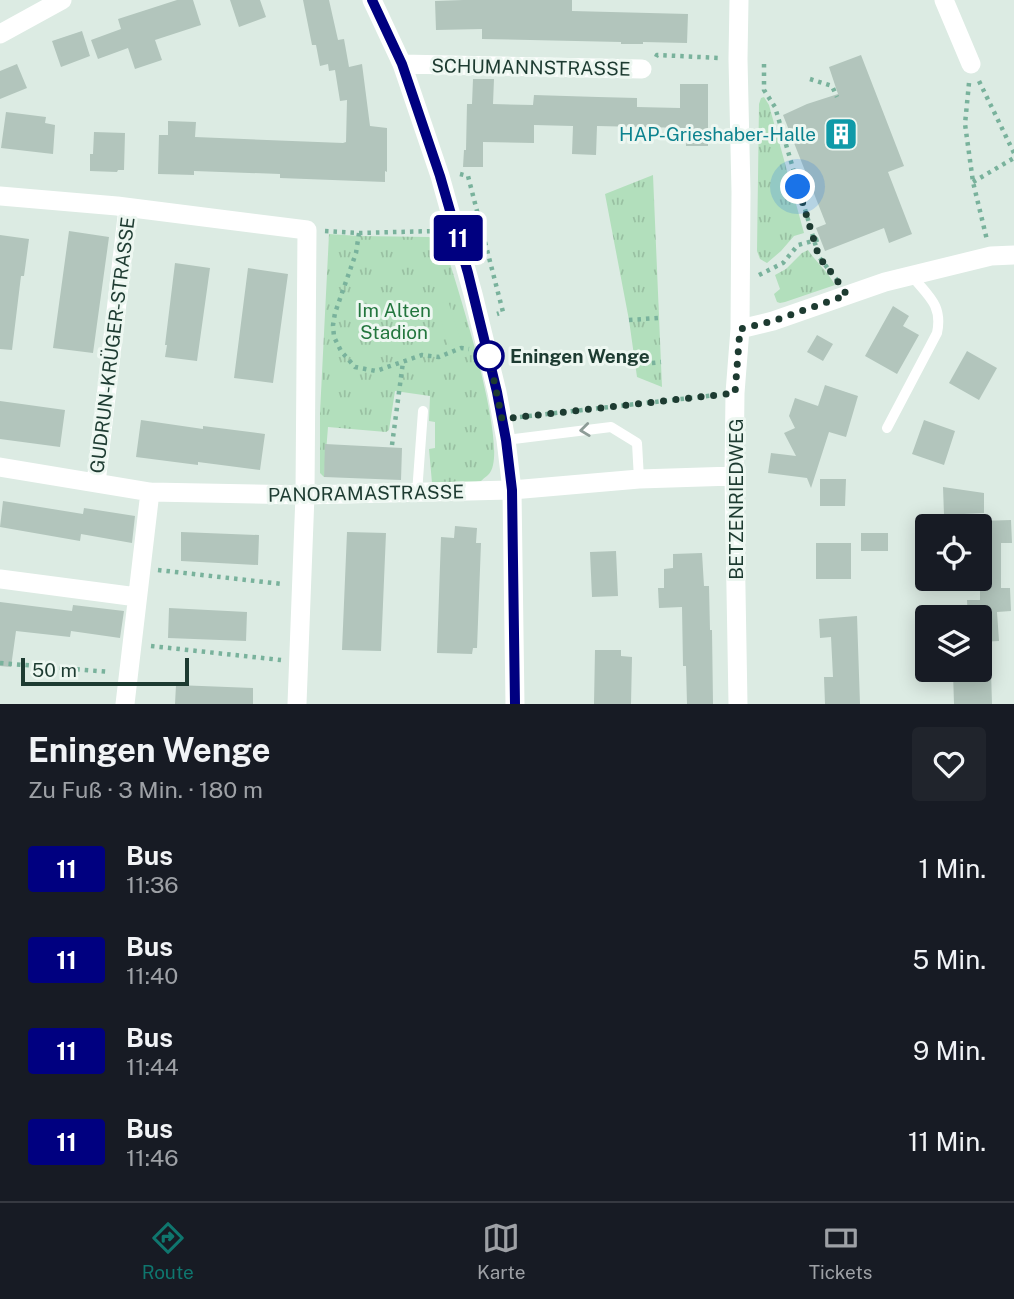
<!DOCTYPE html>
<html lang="de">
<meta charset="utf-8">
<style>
:root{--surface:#171b24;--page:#20242c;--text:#f1f3f6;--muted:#9ea1a6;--line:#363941;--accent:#0f766e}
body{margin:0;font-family:"Public Sans",sans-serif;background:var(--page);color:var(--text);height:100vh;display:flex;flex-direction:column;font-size:26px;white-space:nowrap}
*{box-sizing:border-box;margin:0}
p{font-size:23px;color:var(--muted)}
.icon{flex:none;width:38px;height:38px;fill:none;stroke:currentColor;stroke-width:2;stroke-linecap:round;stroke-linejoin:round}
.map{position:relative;height:704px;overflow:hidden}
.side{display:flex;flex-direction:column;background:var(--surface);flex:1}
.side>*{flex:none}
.badge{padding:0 14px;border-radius:5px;font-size:24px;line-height:46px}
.tools{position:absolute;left:915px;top:514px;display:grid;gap:14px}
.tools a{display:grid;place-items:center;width:77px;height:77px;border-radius:7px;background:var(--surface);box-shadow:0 4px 18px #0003;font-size:35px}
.scale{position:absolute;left:21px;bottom:18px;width:168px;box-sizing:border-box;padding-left:7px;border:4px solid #1d3b31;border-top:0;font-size:19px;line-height:24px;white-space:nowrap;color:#1d3b31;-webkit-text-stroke:5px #edf7f1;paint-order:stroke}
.you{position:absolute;width:35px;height:35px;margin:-18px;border:5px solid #fff;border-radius:50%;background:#1a73e8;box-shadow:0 0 0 10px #1a73e833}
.map>.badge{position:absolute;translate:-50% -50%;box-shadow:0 0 0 4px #fff}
.round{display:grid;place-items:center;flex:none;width:74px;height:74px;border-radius:7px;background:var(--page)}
.head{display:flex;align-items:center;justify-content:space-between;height:119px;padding:0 28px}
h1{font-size:33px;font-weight:700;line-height:52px}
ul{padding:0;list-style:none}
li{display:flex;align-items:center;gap:21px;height:91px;padding:0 28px}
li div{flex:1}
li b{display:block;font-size:26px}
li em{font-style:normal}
li .badge{min-width:77px;font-weight:700;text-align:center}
.menu{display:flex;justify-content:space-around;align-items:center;height:98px;border-top:2px solid var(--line);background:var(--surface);font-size:19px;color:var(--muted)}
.menu a{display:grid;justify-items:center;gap:4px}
.menu .selected{color:var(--accent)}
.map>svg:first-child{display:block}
</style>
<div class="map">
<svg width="1014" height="704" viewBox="0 0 1014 704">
<defs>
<pattern id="grass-tufts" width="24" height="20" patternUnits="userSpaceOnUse" patternTransform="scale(1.75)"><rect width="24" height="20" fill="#b2dfbc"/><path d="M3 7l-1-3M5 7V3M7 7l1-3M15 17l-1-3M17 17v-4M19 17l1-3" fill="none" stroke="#99c0a2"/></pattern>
</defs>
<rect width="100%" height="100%" fill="#dcebe3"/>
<!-- grass -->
<path fill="url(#grass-tufts)" d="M764,97l5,8 35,128 -10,3 -13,15 -14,12 -7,-4 -3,-8 2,-147 2,-6z
M653,175l9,212 -25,-10 -8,-57 -24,-126z
M329,234l30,2 70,1 11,6 7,10c10,35 64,197 42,221 -1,1 -7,6 -8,7 -8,3 -39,2 -49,2l-3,-34 6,-1v-26l-6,-1 1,-25 -35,-5 -6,39 -3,2 -58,-5 -4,50 -4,-4v-60z
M808,250c8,12 20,22 27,35l-50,17 -5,1 -3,-1 -3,-8 6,-5 -5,-14 11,-6 16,-16z"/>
<!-- pitch -->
<path fill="#b2dfbc" d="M448,301l14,42 -13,4 -13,-43z"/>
<!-- building -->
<path fill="#b2c5bc" d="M177,0h16l8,25 -46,15 7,20 -27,9 -7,-21 -30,11 -7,-19 30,-11 -3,-10z
M230,0h30l6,17 -27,10z
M303,0h26l9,40 6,-1 5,28 13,-3 8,62 17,2v44l-2,-1v11l-105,-4v-4l-86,-3v4l-36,-1 1,-39h9v-14l28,1 -1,15 148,6 3,-1 1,-42 -7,1 -5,-31 -6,1 -1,-7 -8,2 -4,-21h-4z
M463,0h109v11l116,3 -1,29 -44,-1v2h-22v-2l-139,-3v-10l-46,1 -1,-29z
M82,31l8,25 -29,11 -9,-26z
M861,55l43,111 -16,6 24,62 -23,9 -5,-15 -59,23 -9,-23 10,-4 -43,-109 24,-11 31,-10 -9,-27z
M17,64l10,24 -27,11v-28z
M473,79h21l-1,25 40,1 1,-10 64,2 39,1v9l43,1v-24h28v62h-22v-18l-89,-2 -1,29 -24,-1 1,-28 -39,-1v18l-51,-1v25h-20l1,-17h2l1,-46h5z
M6,112l40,5 -1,6 10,2 -2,29 -52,-6z
M94,132l31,1 -1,37h-6l-1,2 -27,-1v-17h3z
M69,231l40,6 -16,116 -40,-5z
M0,235l29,4 -5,37h-3l-9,74 -12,-1z
M175,263l35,5 -13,93 -32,-4 2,-12h-2z
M248,268l40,6 -15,109 -39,-5z
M893,306l16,10 -6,10 16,9 -22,39 -32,-18z
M817,335l16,9 -10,17 -16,-9z
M967,351l30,17 -18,32 -30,-17z
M825,385l33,11 -12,41 -17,-5 -18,56 -4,-10 -39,-5 3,-20 25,3 -12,-23 11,-5 -6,-12 6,-18 23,8z
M0,401l65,9 -5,37 -60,-8z
M141,420l62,9v-3l62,8 -5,36 -62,-8v3l-62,-8z
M924,420l31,11 -11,34 -32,-11z
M325,444l77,4 -1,32 -77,-3z
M820,479h26l-1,27h-25z
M943,487l41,6v20l-40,2z
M3,501l80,13 1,-6 51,8 -3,27 -51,-9 -1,7 -80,-14z
M1011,520l1,23h-11v45h9l1,23 -14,1 2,29 -19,1v-24h-12l-1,-18h13v-79z
M455,526l22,2 -1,15h5l-4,105h-4l-1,6 -35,-1 4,-116 13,1z
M181,532l78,3 -1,30 -77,-4z
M347,532l39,1 -5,118 -39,-1z
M861,533h27v18h-27z
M816,543h35v36h-35z
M616,551l2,45 -26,1 -2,-45z
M702,553l2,33h5l1,44h2l1,74h-26l-1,-38h-3l-1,-59 -23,1 -1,-20h6v-19l9,-1v-14z
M0,602l72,9 1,-6 51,6 -4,27 -49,-7 -1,6 -54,-6 -5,36 -11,-1z
M169,608l78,4 -1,29 -78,-3z
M857,616l3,88h-35l-1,-27h9l-2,-40 -11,1 -1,-19z
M595,650h26v6l11,1 -1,47h-37z
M991,671l1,33h-38l-1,-32z
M176,685l77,3v16h-78z"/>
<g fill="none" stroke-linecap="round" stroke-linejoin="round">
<!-- path -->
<path stroke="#79b29c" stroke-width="4.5" stroke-dasharray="3.5 5" stroke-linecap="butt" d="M656,57l1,-2 63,3
M764,64v26l11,17 44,150 18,23
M810,79l22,7 5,11
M979,81l35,72
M969,83l-4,41 8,58 14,58
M460,174l8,2 35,136 -6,2
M973,182l41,-24
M325,231l34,2 77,-2
M359,233l-3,20 -21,60 -2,12 1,12 7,14 14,16 21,4 46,-16 17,2 22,-9 8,1
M759,275l24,-12 15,-18 22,-6
M629,320l29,-2
M635,365l26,-3
M520,417l197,-22
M392,445l11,-83
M158,570l124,14
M151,646l130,14
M0,663l110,9"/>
<!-- lane -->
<path stroke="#fff" stroke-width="10" d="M887,428l50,-95c6,-28 -9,-37 -25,-57
M506,440l105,-13 26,16 2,36
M417,493l6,-82"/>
<!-- street -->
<path stroke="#fff" stroke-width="19" d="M372,0l30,64 38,112 33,118 24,98 9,48 6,50 3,214
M944,0l27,64
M0,34l62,-34
M402,64l240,5
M0,196l117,10 190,24 -2,265 -8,209
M740,329l33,-8 112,-39 106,-26 23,-1
M0,467l150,25 155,3 207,-5 127,-11 95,-3
M96,483l32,-275
M0,579l137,18
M125,704l25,-212
M738,704l-4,-228 1,-83 5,-64 1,-137 -3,-133 1,-59"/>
</g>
<!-- one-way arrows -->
<defs><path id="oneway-chevron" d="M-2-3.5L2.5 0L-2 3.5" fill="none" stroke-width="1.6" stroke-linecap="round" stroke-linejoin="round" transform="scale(1.75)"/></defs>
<use stroke="#8e9d98" href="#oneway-chevron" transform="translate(585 430) rotate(173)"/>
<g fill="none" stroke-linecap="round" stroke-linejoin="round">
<defs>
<path id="line" d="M372,0l30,64 38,112 28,97 29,119 9,48 6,50 3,214"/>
</defs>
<!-- line casing -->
<use href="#line" stroke="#fff" stroke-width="16"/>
<!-- line -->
<use href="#line" stroke="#000080" stroke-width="10"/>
<!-- walk -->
<path stroke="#1d3b31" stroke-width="7" stroke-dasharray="0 12.6" d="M489,356l13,63 233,-26 5,-64 33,-8 74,-26 -13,-19 -15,-19 -21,-70"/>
</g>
<!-- icons -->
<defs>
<symbol id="building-square" viewBox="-11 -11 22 22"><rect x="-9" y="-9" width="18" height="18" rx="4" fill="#0f9aa8" stroke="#edf7f1"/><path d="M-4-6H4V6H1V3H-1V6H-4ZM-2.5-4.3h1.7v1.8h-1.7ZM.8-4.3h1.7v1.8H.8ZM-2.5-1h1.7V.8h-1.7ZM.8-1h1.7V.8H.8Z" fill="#fff"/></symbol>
</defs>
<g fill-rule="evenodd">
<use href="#building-square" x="822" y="115" width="38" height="38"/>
</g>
<!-- markers -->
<circle fill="#fff" stroke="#000080" stroke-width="3.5" cx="489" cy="356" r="14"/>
<g text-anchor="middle" stroke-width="6" stroke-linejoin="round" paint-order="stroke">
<!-- street labels -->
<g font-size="19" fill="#1d3b31" stroke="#edf7f1">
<text transform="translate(531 67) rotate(1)" y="7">SCHUMANNSTRASSE</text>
<text transform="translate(112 345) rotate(-83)" y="7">GUDRUN-KRÜGER-STRASSE</text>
<text transform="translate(366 493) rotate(-1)" y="7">PANORAMASTRASSE</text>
<text transform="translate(736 499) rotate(-90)" y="7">BETZENRIEDWEG</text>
</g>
<!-- culture labels -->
<g font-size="19" fill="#0d838f" stroke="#edf7f1" text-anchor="end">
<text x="816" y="141">HAP-Grieshaber-Halle</text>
</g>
<!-- park labels -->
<g font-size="19" fill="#23763e" stroke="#edf7f1">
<text x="394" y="317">Im Alten<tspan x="394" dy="22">Stadion</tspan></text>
</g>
<!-- stop labels -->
<g font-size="19" font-weight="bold" fill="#1d3b31" stroke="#edf7f1" text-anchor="start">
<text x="510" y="363">Eningen Wenge</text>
</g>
</g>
</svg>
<div class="tools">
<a><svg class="icon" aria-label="locate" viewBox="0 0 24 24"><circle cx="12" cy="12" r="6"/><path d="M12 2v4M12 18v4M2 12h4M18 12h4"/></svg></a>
<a><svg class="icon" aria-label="layers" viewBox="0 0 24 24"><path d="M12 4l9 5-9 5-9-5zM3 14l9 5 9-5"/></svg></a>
</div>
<div class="scale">50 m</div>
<div class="you" style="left:798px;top:187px"></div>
<b class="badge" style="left:458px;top:238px;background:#000080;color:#fff">11</b>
</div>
<section class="side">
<div class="head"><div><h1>Eningen Wenge</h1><p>Zu Fuß · 3 Min. · 180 m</p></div><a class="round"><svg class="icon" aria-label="heart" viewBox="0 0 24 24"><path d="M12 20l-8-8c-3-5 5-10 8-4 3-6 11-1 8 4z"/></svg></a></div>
<ul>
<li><span class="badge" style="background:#000080;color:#fff">11</span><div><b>Bus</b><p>11:36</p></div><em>1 Min.</em></li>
<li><span class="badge" style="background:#000080;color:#fff">11</span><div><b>Bus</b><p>11:40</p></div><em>5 Min.</em></li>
<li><span class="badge" style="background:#000080;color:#fff">11</span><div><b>Bus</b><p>11:44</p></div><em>9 Min.</em></li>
<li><span class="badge" style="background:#000080;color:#fff">11</span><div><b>Bus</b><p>11:46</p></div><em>11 Min.</em></li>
</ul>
</section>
<nav class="menu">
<a class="selected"><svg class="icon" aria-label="directions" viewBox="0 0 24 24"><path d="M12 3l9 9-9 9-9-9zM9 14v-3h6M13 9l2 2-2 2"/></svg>Route</a>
<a><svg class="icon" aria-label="map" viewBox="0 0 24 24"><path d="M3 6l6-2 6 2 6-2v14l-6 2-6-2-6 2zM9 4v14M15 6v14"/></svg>Karte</a>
<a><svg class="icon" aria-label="tickets" viewBox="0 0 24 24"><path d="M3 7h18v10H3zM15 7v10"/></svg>Tickets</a>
</nav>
